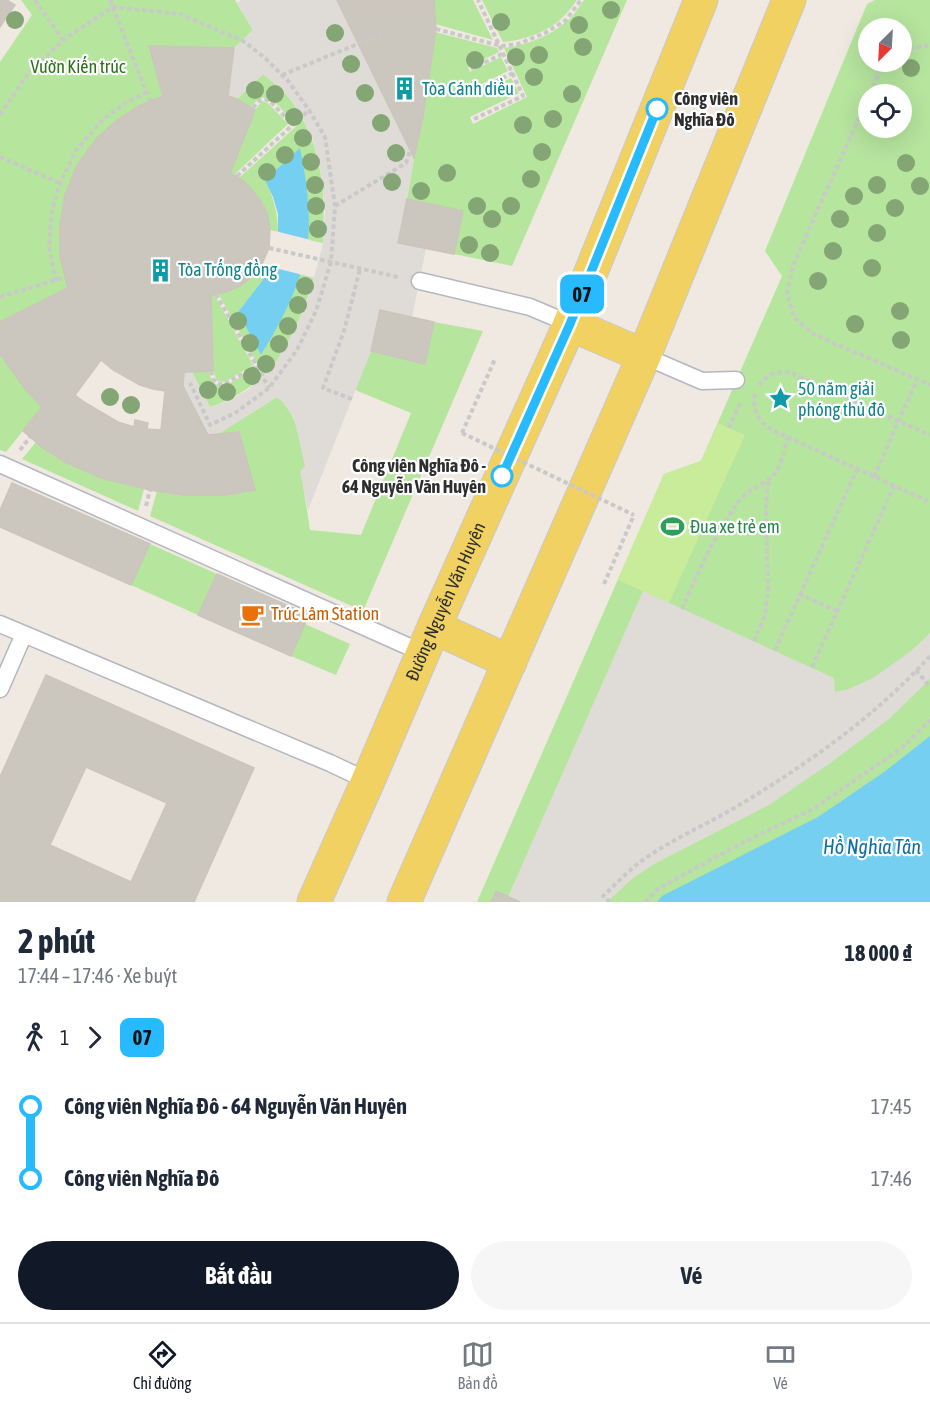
<!DOCTYPE html>
<html lang="vi">
<meta charset="utf-8">
<style>
:root{--surface:#fff;--page:#f6f6f7;--text:#1f2937;--muted:#747a83;--line:#e0e1e3;--accent:#111827}
body{margin:0;font-family:"Asap Condensed",sans-serif;background:var(--page);color:var(--text);height:100vh;display:flex;flex-direction:column;font-size:22px;white-space:nowrap}
*{box-sizing:border-box;margin:0}
p{font-size:20px;color:var(--muted)}
.icon{flex:none;width:33px;height:33px;fill:none;stroke:currentColor;stroke-width:2;stroke-linecap:round;stroke-linejoin:round}
.map{position:relative;height:902px;overflow:hidden}
.panel{display:flex;flex-direction:column;background:var(--surface);flex:1}
.panel>*{flex:none}
.badge{padding:0 12px;border-radius:9px;font-size:21px;line-height:39px}
.needle{width:39px;rotate:204deg}
.buttons{position:absolute;left:858px;top:18px;display:grid;gap:12px}
.buttons a{display:grid;place-items:center;width:54px;height:54px;border-radius:50%;background:var(--surface);box-shadow:0 6px 24px #0002;font-size:30px}
.map>.badge{position:absolute;translate:-50% -50%;box-shadow:0 0 0 3px #fff}
.legs{display:flex;align-items:center;gap:9px;height:66px;padding:0 18px;font-size:20px}
.legs p{margin-inline-start:auto}
.summary{display:flex;align-items:center;justify-content:space-between;height:102px;padding:0 18px}
h1{font-size:33px;font-weight:700;line-height:45px}
.primary-button{display:flex;gap:12px;margin-top:auto;padding:12px 18px}
.primary-button a{flex:1;height:69px;border-radius:36px;background:var(--accent);color:#fff;font-size:24px;font-weight:700;line-height:69px;text-align:center}
.primary-button a+a{background:var(--page);color:var(--text)}
ul{padding:0 18px;list-style:none}
li{display:flex;align-items:center;gap:21px;height:72px;font-size:22px}
li i{display:grid;place-items:center;width:9px;height:100%;margin:0 8px;background:currentColor}
li i::after{content:'';width:15px;height:15px;margin:-8px;border:4px solid;border-radius:50%;background:var(--surface)}
li p{margin-inline-start:auto}
li:first-child i{background:linear-gradient(#0000 50%,currentColor 0)}
li:last-child i{background:linear-gradient(currentColor 50%,#0000 0)}
.menu{display:flex;justify-content:space-around;align-items:center;height:84px;border-top:2px solid var(--line);background:var(--surface);font-size:16px;color:var(--muted)}
.menu a{display:grid;justify-items:center;gap:3px}
.menu .selected{color:var(--accent)}
.map>svg:first-child{display:block}
</style>
<div class="map">
<svg width="930" height="902" viewBox="0 0 930 902">
<rect width="100%" height="100%" fill="#efe9e1"/>
<!-- green -->
<path fill="#b6e59e" fill-rule="evenodd" d="M21,0h214l18,30 -19,18 -85,-2 14,50 -24,10 -23,15 -39,44 -12,30 -5,30v32l8,31 -68,34v-260l32,-47z
M434,0h39l20,40 -58,-16z
M482,0h95c-4,5 -8,11 -12,15 -15,17 -41,25 -62,27z
M584,0h43l-115,266 -58,-12 9,-43 -56,-12 7,-41 9,-42 12,-84 62,16 2,4 -31,15 2,5 31,-15 7,14 -32,16 4,6 31,-15 8,15 -49,24 3,7 54,-27 -23,-49c23,-3 44,-11 62,-26 7,-5 13,-15 18,-22z
M875,0h55v902h-453l187,-428 37,-13 81,-185 -17,-25 102,-247zM868,28h34v34h-34zM868,94h34v34h-34z
M263,74c15,12 28,23 37,40l-8,7c-12,-12 -25,-37 -41,-14l-14,-8z
M262,101l6,2 20,21 -54,51 -4,-1 25,-64z
M303,120c21,41 22,78 20,123l-15,-3c0,-31 -1,-61 -8,-91l-34,31c7,19 12,32 12,52l-8,-2c-4,-22 -13,-38 -31,-52z
M262,264l8,2 -8,15 -24,31 23,43 20,-36 19,-45 14,4c-11,34 -24,71 -50,98l-46,-83c19,-3 32,-14 44,-29z
M214,294l39,71 -25,15 -5,2 -6,-1 -4,-10 -2,-76z
M434,322l49,9 -120,280 -213,-95 7,-25 26,4h43l29,-5 -16,-58 -21,2 59,-37c21,15 23,46 29,69l-5,6 9,58 51,5 50,-122 -56,-23 16,-39 54,13z
M0,354l25,35 17,18 -36,45 -6,-2z
M255,369l6,9c-16,14 -32,22 -51,29l-18,-35 17,-1c2,10 4,14 14,16z
M36,442c30,27 70,37 108,47l-6,22 -116,-52z
M150,544l67,30 -19,41 -67,-30z
M305,624l45,20 -14,31 -45,-19z"/>
<!-- pitch -->
<path fill="#c9ec9a" d="M718,423l27,12 -76,168 -51,-23 46,-106 37,-13z"/>
<!-- plaza -->
<path fill="#dfdcd8" d="M241,0h96l77,158 -15,85 27,6 -14,68 -32,-7 -9,41 -63,159 -8,-38 5,-6 -11,-48 -12,-17 -5,-4 -59,37 -10,1 -25,-49 1,-14h8l18,35 19,-7 19,-10 26,-25 18,-31 13,-27 9,-29 9,-35 2,-33 -4,-36 -9,-37 -18,-34 -15,-16 -16,-13 -26,25 -9,-3 6,-48 19,-18 -16,-27z
M643,591l191,87 1,14 14,-3 24,-11 38,-27 19,-18v46l-41,40 -60,45 -60,41 -115,59 -22,15 -25,23h-87l-12,-5z"/>
<!-- water -->
<path fill="#75cff0" d="M300,148c6,26 11,66 8,92 -5,41 -26,81 -47,115l-23,-43 24,-31 8,-15 8,-34v-18l-5,-17 -8,-17z
M930,736v166h-273l5,-6 156,-79 66,-45z"/>
<!-- pier -->
<path fill="#efe9e1" d="M275,231l36,9 -8,35 -36,-9z"/>
<!-- building -->
<path fill="#cbc7bf" stroke="#cbc5ba" stroke-width="1.5" fill-rule="evenodd" d="M0,0h7l8,5 -15,22z
M337,0h97l2,29 -13,87 -9,42z
M149,46l85,2 -6,48 9,3 18,11 -25,64 7,2 11,9 14,18 6,13 2,14 -1,18 -7,16 -9,12 -13,10 -14,6 -15,3 2,76 -29,1 -1,14 25,49 31,-3 16,58 -29,5h-43l-33,-5 -49,-12 -36,-16 -22,-14 -20,-17 19,-24 -17,-18 -25,-35v-32l68,-34 -8,-31v-32l5,-30 12,-30 20,-27 19,-17 23,-15 24,-10zM101,360l12,10 27,15 13,4 12,2 -4,39 -14,-1 1,-6 -13,-3 -1,7 -16,-5 -34,-20 -9,-7z
M407,199l56,12 -9,43 -56,-11z
M380,310l54,12 -9,42 -54,-13z
M12,483l138,61 -19,41 -131,-58v-17z
M217,574l92,41 -18,41 -93,-41z
M46,675l208,93 -60,134h-194v-125zM86,767l81,36 -36,79 -81,-37z
M496,891l24,11h-29z"/>
<g fill="none" stroke-linecap="round" stroke-linejoin="round">
<defs>
<path id="lane" d="M420,281l110,26 40,17
M644,356l58,25 34,-1
M0,464l423,189
M0,624l330,139 38,18
M0,689l24,-55"/>
<g id="primary">
<path d="M570,324l74,32"/>
<path d="M434,627l76,35"/>
<path id="s1" d="M314,902l54,-121 66,-154 136,-303 131,-324"/>
<path d="M404,902l240,-546 145,-356"/>
</g>
</defs>
<!-- lane casing -->
<use href="#lane" stroke="#b4b7c1" stroke-width="19"/>
<!-- primary casing -->
<use href="#primary" stroke="#c9c9c9" stroke-width="35"/>
<!-- path -->
<path stroke="#c9c9c9" stroke-width="4" stroke-dasharray="4.5 3" stroke-linecap="butt" d="M35,0l28,40
M110,0l40,101
M436,29l65,17 17,-2 27,-11 21,-13 15,-20
M902,50l28,-5
M884,62l-90,201 -7,29 7,25 19,17 117,51
M471,69l33,-16
M282,75l100,-41
M482,88l31,-15
M253,108c5,-7 8,-10 16,-8l24,25
M0,115l27,-40 36,-35 50,-33 67,7 63,27 21,16 25,25 20,28 16,27 10,69 -4,56 -15,49 -19,39 -28,38 -34,25 -25,12 -20,-42
M474,119l49,-23 -45,-96
M0,157l60,26
M237,176l72,-66
M335,206l71,-43 4,-12
M269,248l129,29
M56,281l-7,-34 3,-37 8,-27 17,-34 26,-30 22,-16 22,-11
M216,294l53,94
M0,297l65,-20
M211,371l2,8 5,5h6l33,-18
M759,385c8,-11 18,-13 30,-13l141,63
M755,394c-3,16 3,27 17,36l158,72
M352,399l-29,-11 21,-57 16,-62
M729,428l12,-27
M462,433l33,-74
M20,450l10,-13
M874,477l43,-98
M146,506l4,-16
M604,584l30,-69
M799,594l38,17
M682,609c16,-37 33,-75 57,-108 8,-11 20,-14 30,-22 12,-8 15,-29 19,-42
M754,641l11,-26 3,-25 -2,-76 1,-25 2,-9
M775,650l82,-181
M812,667l82,-181
M916,670l14,17
M610,902l-7,-6c12,-11 24,-24 37,-34 30,-22 64,-36 96,-55 70,-42 139,-90 194,-151
M645,902l14,-14 85,-46 69,-33 90,-62 27,-27"/>
<!-- lane -->
<use href="#lane" stroke="#fff" stroke-width="16"/>
<!-- primary -->
<use href="#primary" stroke="#f2d163" stroke-width="33"/>
<!-- path-bridge -->
<path stroke="#c9c9c9" stroke-width="4" stroke-dasharray="4.5 3" stroke-linecap="butt" d="M462,433l172,82"/>
</g>
<!-- trees -->
<g fill="#84a574">
<circle cx="611" cy="10" r="9"/>
<circle cx="15" cy="20" r="9"/>
<circle cx="501" cy="22" r="9"/>
<circle cx="579" cy="25" r="9"/>
<circle cx="335" cy="33" r="9"/>
<circle cx="583" cy="47" r="9"/>
<circle cx="539" cy="55" r="9"/>
<circle cx="516" cy="57" r="9"/>
<circle cx="475" cy="60" r="9"/>
<circle cx="351" cy="64" r="9"/>
<circle cx="911" cy="68" r="9"/>
<circle cx="534" cy="77" r="9"/>
<circle cx="255" cy="90" r="9"/>
<circle cx="365" cy="93" r="9"/>
<circle cx="275" cy="94" r="9"/>
<circle cx="572" cy="94" r="9"/>
<circle cx="294" cy="117" r="9"/>
<circle cx="553" cy="119" r="9"/>
<circle cx="381" cy="123" r="9"/>
<circle cx="523" cy="125" r="9"/>
<circle cx="303" cy="138" r="9"/>
<circle cx="542" cy="152" r="9"/>
<circle cx="396" cy="153" r="9"/>
<circle cx="285" cy="155" r="9"/>
<circle cx="311" cy="162" r="9"/>
<circle cx="906" cy="163" r="9"/>
<circle cx="267" cy="172" r="9"/>
<circle cx="447" cy="173" r="9"/>
<circle cx="531" cy="179" r="9"/>
<circle cx="392" cy="182" r="9"/>
<circle cx="315" cy="185" r="9"/>
<circle cx="877" cy="185" r="9"/>
<circle cx="920" cy="186" r="9"/>
<circle cx="421" cy="191" r="9"/>
<circle cx="854" cy="196" r="9"/>
<circle cx="316" cy="206" r="9"/>
<circle cx="477" cy="206" r="9"/>
<circle cx="511" cy="206" r="9"/>
<circle cx="895" cy="208" r="9"/>
<circle cx="492" cy="219" r="9"/>
<circle cx="840" cy="219" r="9"/>
<circle cx="318" cy="229" r="9"/>
<circle cx="877" cy="233" r="9"/>
<circle cx="469" cy="245" r="9"/>
<circle cx="833" cy="251" r="9"/>
<circle cx="490" cy="253" r="9"/>
<circle cx="872" cy="268" r="9"/>
<circle cx="818" cy="281" r="9"/>
<circle cx="305" cy="286" r="9"/>
<circle cx="298" cy="305" r="9"/>
<circle cx="900" cy="311" r="9"/>
<circle cx="238" cy="321" r="9"/>
<circle cx="855" cy="324" r="9"/>
<circle cx="288" cy="326" r="9"/>
<circle cx="901" cy="340" r="9"/>
<circle cx="250" cy="343" r="9"/>
<circle cx="279" cy="344" r="9"/>
<circle cx="266" cy="364" r="9"/>
<circle cx="252" cy="376" r="9"/>
<circle cx="208" cy="390" r="9"/>
<circle cx="227" cy="392" r="9"/>
<circle cx="110" cy="397" r="9"/>
<circle cx="131" cy="405" r="9"/>
</g>
<g fill="none" stroke-linecap="round" stroke-linejoin="round">
<defs>
<path id="line-1" d="M502,476l68,-152 87,-215"/>
</defs>
<!-- line-1 casing -->
<use href="#line-1" stroke="#fff" stroke-width="14"/>
<!-- line-1 -->
<use href="#line-1" stroke="#27baff" stroke-width="9"/>
</g>
<!-- icons -->
<defs>
<symbol id="building-bare" viewBox="-9 -9 18 18"><path d="M-4-6H4V6H1V3H-1V6H-4ZM-2.5-4.3h1.7v1.8h-1.7ZM.8-4.3h1.7v1.8H.8ZM-2.5-1h1.7V.8h-1.7ZM.8-1h1.7V.8H.8Z" fill="#0f9aa8" stroke="#fff" stroke-width="2.5" paint-order="stroke"/></symbol>
<symbol id="sight-bare" viewBox="-9 -9 18 18"><path d="M0-6L1.8-2.2L6-1.7L2.9 1.2L3.7 5.4L0 3.3L-3.7 5.4L-2.9 1.2L-6-1.7L-1.8-2.2Z" fill="#0f9aa8" stroke="#fff" stroke-width="2.5" paint-order="stroke"/></symbol>
<symbol id="stadium-bare" viewBox="-9 -9 18 18"><path d="M0-5a6.5 5 0 1 0 0 10a6.5 5 0 1 0 0-10ZM-3.5-1.8h7v3.6h-7Z" fill="#2e9e5b" stroke="#fff" stroke-width="2.5" paint-order="stroke"/></symbol>
<symbol id="cafe-bare" viewBox="-9 -9 18 18"><path d="M-5.5-4.5H6V0H3Q3 3.5 0 3.5H-2.5Q-5.5 3.5-5.5 0ZM3-3.2v2h1.7v-2ZM-6 4.5H4V6H-6Z" fill="#e8710a" stroke="#fff" stroke-width="2.5" paint-order="stroke"/></symbol>
</defs>
<g fill-rule="evenodd">
<use href="#building-bare" x="388" y="72" width="33" height="33"/>
<use href="#building-bare" x="144" y="254" width="33" height="33"/>
<use href="#sight-bare" x="764" y="382" width="33" height="33"/>
<use href="#stadium-bare" x="656" y="510" width="33" height="33"/>
<use href="#cafe-bare" x="236" y="598" width="33" height="33"/>
</g>
<!-- markers -->
<g fill="#fff" stroke="#27baff" stroke-width="3">
<circle cx="657" cy="109" r="10"/>
<circle cx="502" cy="476" r="10"/>
</g>
<g text-anchor="middle" stroke-width="4.5" stroke-linejoin="round" paint-order="stroke">
<!-- park labels -->
<g font-size="18" fill="#2c6e1b" stroke="#fff">
<text x="78" y="73">Vườn Kiến trúc</text>
</g>
<!-- culture labels -->
<g font-size="18" fill="#0d838f" stroke="#fff" text-anchor="start">
<text x="422" y="95">Tòa Cánh diều</text>
<text x="178" y="276">Tòa Trống đồng</text>
<text x="798" y="395">50 năm giải<tspan x="798" dy="21">phóng thủ đô</tspan></text>
</g>
<!-- stop labels -->
<g font-size="18" font-weight="bold" fill="#2e2e2e" stroke="#fff" text-anchor="start">
<text x="674" y="105">Công viên<tspan x="674" dy="21">Nghĩa Đô</tspan></text>
<text x="486" y="472" text-anchor="end">Công viên Nghĩa Đô -<tspan x="486" dy="21">64 Nguyễn Văn Huyên</tspan></text>
</g>
<!-- leisure labels -->
<g font-size="18" fill="#27864d" stroke="#fff" text-anchor="start">
<text x="690" y="533">Đua xe trẻ em</text>
</g>
<!-- street labels -->
<g font-size="18" fill="#2e2e2e" stroke="#fff">
<text dy="6" stroke="none"><textPath href="#s1" startOffset="328">Đường Nguyễn Văn Huyên</textPath></text>
</g>
<!-- food labels -->
<g font-size="18" fill="#c56008" stroke="#fff" text-anchor="start">
<text x="271" y="620">Trúc Lâm Station</text>
</g>
<!-- water labels -->
<g font-size="20" font-style="italic" fill="#0d6fa3" stroke="#fff">
<text x="872" y="854">Hồ Nghĩa Tân</text>
</g>
</g>
</svg>
<div class="buttons">
<a><svg class="needle" viewBox="-14 -14 28 28"><path d="M0-13l5 13h-10z" fill="#e53935"/><path d="M0 13l5-13h-10z" fill="#747a83"/></svg></a>
<a><svg class="icon" aria-label="locate" viewBox="0 0 24 24"><circle cx="12" cy="12" r="6"/><path d="M12 2v4M12 18v4M2 12h4M18 12h4"/></svg></a>
</div>
<b class="badge" style="left:582px;top:294px;background:#27baff;color:#111">07</b>
</div>
<section class="panel">
<div class="summary"><div><h1>2 phút</h1><p>17:44 – 17:46 · Xe buýt</p></div><b>18 000 ₫</b></div>
<div class="legs"><svg class="icon" aria-label="walk" viewBox="0 0 24 24"><circle cx="13" cy="4" r="2"/><path d="M13 8l-2 6 4 7M11 14l-3 7M7 12l3-4h3l4 4"/></svg>1<svg class="icon" aria-label="forward" viewBox="0 0 24 24"><path d="M9 5l7 7-7 7"/></svg><b class="badge" style="background:#27baff;color:#111">07</b></div>
<ul>
<li><i style="color:#27baff"></i><b>Công viên Nghĩa Đô - 64 Nguyễn Văn Huyên</b><p>17:45</p></li>
<li><i style="color:#27baff"></i><b>Công viên Nghĩa Đô</b><p>17:46</p></li>
</ul>
<div class="primary-button"><a>Bắt đầu</a><a>Vé</a></div>
</section>
<nav class="menu">
<a class="selected"><svg class="icon" aria-label="directions" viewBox="0 0 24 24"><path d="M12 3l9 9-9 9-9-9zM9 14v-3h6M13 9l2 2-2 2"/></svg>Chỉ đường</a>
<a><svg class="icon" aria-label="map" viewBox="0 0 24 24"><path d="M3 6l6-2 6 2 6-2v14l-6 2-6-2-6 2zM9 4v14M15 6v14"/></svg>Bản đồ</a>
<a><svg class="icon" aria-label="tickets" viewBox="0 0 24 24"><path d="M3 7h18v10H3zM15 7v10"/></svg>Vé</a>
</nav>
